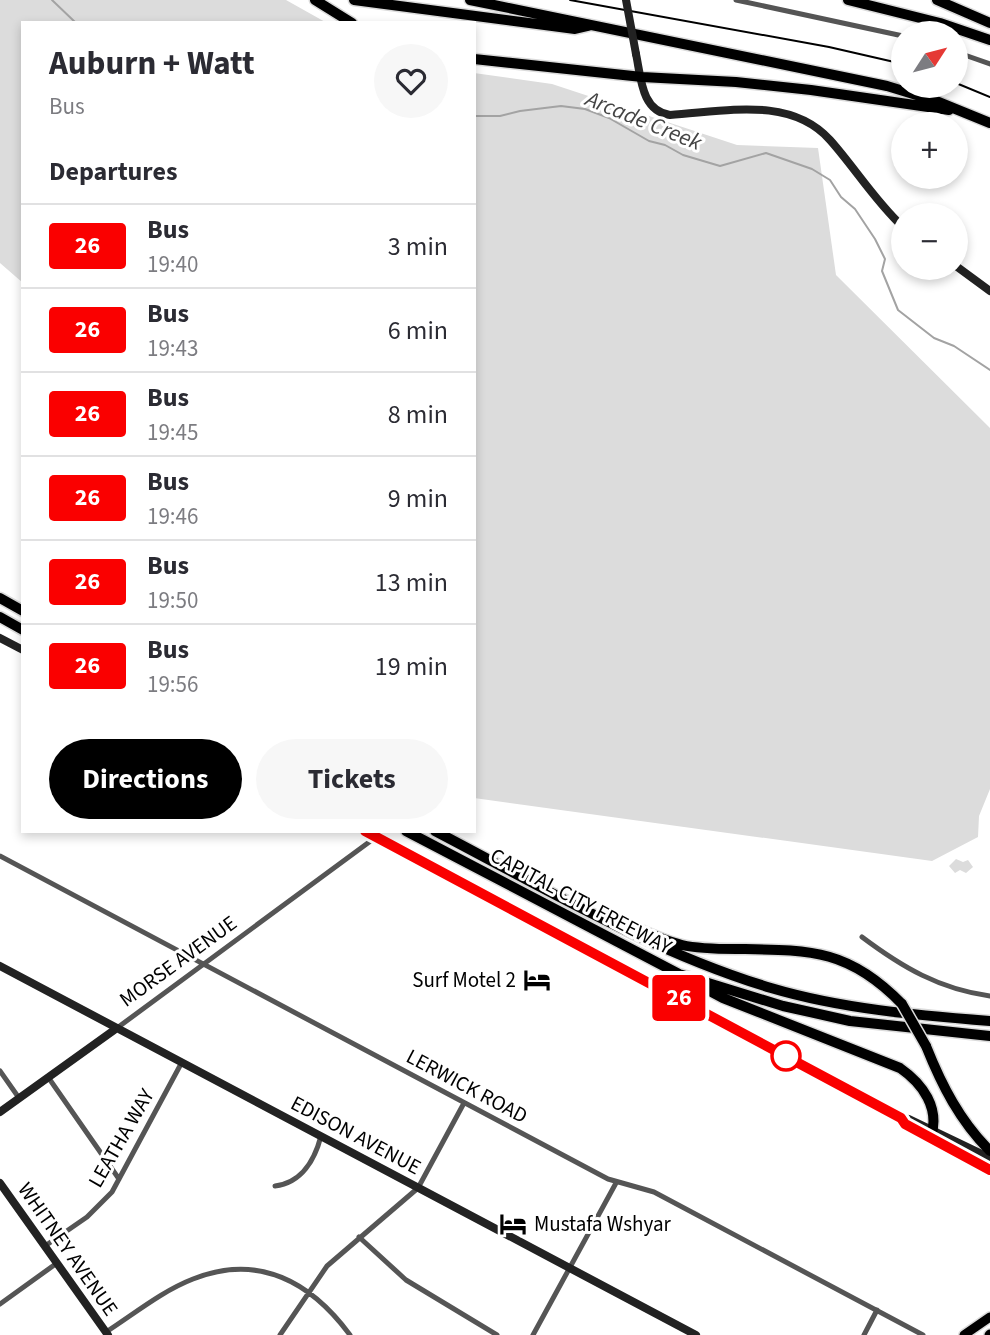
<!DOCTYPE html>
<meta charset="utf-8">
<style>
:root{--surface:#fff;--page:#f7f7f7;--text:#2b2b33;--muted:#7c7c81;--line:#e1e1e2;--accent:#000}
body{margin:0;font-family:"Source Sans 3",sans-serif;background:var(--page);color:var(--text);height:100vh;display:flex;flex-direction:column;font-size:26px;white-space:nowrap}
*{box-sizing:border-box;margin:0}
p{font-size:23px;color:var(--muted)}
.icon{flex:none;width:38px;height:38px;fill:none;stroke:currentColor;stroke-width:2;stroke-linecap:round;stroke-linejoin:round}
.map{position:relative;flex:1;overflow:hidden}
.details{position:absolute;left:21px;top:21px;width:455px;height:812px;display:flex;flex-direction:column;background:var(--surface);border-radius:0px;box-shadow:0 4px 10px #0003}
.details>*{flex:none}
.badge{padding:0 14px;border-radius:5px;font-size:24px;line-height:46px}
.needle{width:46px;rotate:54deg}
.tools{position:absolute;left:891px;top:21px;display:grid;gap:14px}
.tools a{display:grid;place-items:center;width:77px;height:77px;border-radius:50%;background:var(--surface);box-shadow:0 4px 10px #0003;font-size:35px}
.map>.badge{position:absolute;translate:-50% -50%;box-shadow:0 0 0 4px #fff}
h2{padding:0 28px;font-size:26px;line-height:63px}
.round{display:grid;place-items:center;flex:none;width:74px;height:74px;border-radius:37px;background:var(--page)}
.headline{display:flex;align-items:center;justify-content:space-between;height:119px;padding:0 28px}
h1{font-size:33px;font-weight:700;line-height:52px}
.cta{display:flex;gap:14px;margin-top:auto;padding:14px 28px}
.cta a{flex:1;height:80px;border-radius:42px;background:var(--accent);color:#fff;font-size:28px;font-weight:700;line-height:80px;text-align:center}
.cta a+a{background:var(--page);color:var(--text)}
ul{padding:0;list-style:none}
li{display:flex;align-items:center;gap:21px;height:84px;padding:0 28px;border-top:2px solid var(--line)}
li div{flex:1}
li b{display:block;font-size:26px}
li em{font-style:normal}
li .badge{min-width:77px;font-weight:700;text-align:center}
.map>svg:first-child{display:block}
</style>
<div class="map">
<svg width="990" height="1335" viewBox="0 0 990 1335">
<rect width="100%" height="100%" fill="#fff"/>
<!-- green -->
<path fill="#dcdcdc" d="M0,0h286l41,23h-304v260l-23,-20z
M474,73l78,11 185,61 81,3 18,127 154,153v361l-11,27 -1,21 -46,24 -458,-63z
M956,859l7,3 5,-2 5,7 -7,6 -6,-3 -5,3 -6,-7z"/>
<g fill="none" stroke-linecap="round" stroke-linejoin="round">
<!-- stream -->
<path stroke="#a3a3a3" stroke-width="2" d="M52,0l24,23
M474,116h26l20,-5 41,-5 24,3 24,9 40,23 16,4 18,10 37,11 46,-13 46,16 18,11 11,17 14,12 20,30 10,20 -3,12 16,39 36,28 20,8 36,24"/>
<defs>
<path id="primary" d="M964,1335l26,-18
M989,1335l1,-1"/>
<path id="highway" d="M315,0l37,23
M354,0l221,29 13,-3
M470,0l417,86 49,15 54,22
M848,0l92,23 50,17
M937,0l53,23
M474,59l168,18 94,5 75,8 138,20
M0,598l23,13
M0,617l23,13
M406,831l273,143 104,32 67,15 140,15
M435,831c109,57 217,121 336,157 71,21 145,27 219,33
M632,926c16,7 33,15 50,19 17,4 36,4 54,4 72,1 112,-1 166,55
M691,981l32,17 177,70c23,16 40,40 31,69
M926,1046c16,40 34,75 64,105"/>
</defs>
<!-- primary casing -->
<use href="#primary" stroke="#dbdbdb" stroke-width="12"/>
<!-- highway casing -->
<use href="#highway" stroke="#dbdbdb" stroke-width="13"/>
<!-- street -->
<path stroke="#555" stroke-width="5" d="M736,0l167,36
M956,52l34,12
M0,856l608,323 46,13 269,143
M862,937c40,30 77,52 128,59
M117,1028l259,-191
M0,1071l19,27
M48,1077l71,102
M275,1186c27,-3 40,-27 46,-50
M359,1237l47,43 91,55
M45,1246l42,-29 25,-25 70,-130
M0,1304l57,-41
M106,1332c28,-18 56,-41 87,-53 66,-26 118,3 157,56
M280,1335l47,-69 91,-78 46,-85
M533,1335l83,-152
M864,1335l13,-25"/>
<!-- secondary -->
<path stroke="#222" stroke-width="8" d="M636,54c5,23 5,57 34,61 52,-3 120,-20 160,25 25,28 45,61 73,87
M956,266l34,25
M0,638l23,12
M365,831l536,287 4,6 85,46
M0,966l696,369
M0,1112l117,-84
M901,1118l8,1 81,39
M0,1183l108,152"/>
<!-- primary -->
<use href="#primary" stroke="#000" stroke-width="9"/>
<!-- highway -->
<use href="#highway" stroke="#000" stroke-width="10"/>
<!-- tram -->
<path stroke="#000" stroke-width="2" d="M570,0l259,47 74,17
M956,83l34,14"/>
<defs>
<path id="highway-bridge" d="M902,1004l24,42"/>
</defs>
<!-- highway-bridge casing -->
<use href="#highway-bridge" stroke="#dbdbdb" stroke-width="13" stroke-linecap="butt"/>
<!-- secondary-bridge -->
<path stroke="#222" stroke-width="8" d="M626,0l10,54"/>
<!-- highway-bridge -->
<use href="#highway-bridge" stroke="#000" stroke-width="10"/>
</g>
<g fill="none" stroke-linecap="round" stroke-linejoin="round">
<defs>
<path id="line" d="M365,831l536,287 4,6 85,46"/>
</defs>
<!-- line casing -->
<use href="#line" stroke="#fff" stroke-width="16"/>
<!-- line -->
<use href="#line" stroke="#fa0000" stroke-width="10"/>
</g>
<!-- icons -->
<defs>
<symbol id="hotel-bare" viewBox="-9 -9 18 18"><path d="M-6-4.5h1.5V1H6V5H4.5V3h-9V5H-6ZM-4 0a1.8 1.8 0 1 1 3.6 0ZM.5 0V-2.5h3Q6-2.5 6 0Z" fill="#000" stroke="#fff" stroke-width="2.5" paint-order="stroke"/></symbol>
</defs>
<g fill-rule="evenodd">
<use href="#hotel-bare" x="518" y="961" width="38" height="38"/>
<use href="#hotel-bare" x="494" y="1205" width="38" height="38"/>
</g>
<!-- markers -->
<circle fill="#fff" stroke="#fa0000" stroke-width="3.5" cx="786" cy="1056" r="14"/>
<g text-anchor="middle" stroke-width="6" stroke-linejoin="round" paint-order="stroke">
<!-- street labels -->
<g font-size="21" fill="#000" stroke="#fff">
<text transform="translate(581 901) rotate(28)" y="7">CAPITAL CITY FREEWAY</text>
<text transform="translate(178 961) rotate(-36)" y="7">MORSE AVENUE</text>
<text transform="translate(467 1086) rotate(28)" y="7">LERWICK ROAD</text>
<text transform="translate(356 1135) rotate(28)" y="7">EDISON AVENUE</text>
<text transform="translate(121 1138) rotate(-60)" y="7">LEATHA WAY</text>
<text transform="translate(68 1249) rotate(55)" y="7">WHITNEY AVENUE</text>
</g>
<!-- poi labels -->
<g font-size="21" fill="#000" stroke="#fff" text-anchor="end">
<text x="516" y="987">Surf Motel 2</text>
<text x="534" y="1231" text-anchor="start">Mustafa Wshyar</text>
</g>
<!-- water labels -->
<g font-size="23" font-style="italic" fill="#444" stroke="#fff">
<text transform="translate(644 120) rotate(22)" y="8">Arcade Creek</text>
</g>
</g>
</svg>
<div class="tools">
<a><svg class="needle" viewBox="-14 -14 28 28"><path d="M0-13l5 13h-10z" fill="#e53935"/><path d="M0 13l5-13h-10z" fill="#7c7c81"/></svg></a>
<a>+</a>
<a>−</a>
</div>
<b class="badge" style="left:679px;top:998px;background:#fa0000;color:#fff">26</b>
<section class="details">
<div class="headline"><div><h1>Auburn + Watt</h1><p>Bus</p></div><a class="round"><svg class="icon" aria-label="heart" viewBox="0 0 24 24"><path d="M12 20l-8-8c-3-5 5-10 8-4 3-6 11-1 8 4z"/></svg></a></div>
<h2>Departures</h2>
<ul>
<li><span class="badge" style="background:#fa0000;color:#fff">26</span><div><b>Bus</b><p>19:40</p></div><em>3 min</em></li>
<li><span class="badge" style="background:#fa0000;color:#fff">26</span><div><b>Bus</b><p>19:43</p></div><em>6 min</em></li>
<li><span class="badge" style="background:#fa0000;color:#fff">26</span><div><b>Bus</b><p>19:45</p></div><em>8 min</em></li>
<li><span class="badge" style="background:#fa0000;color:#fff">26</span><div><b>Bus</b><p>19:46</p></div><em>9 min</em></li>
<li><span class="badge" style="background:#fa0000;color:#fff">26</span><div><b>Bus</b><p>19:50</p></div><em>13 min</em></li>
<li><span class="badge" style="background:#fa0000;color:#fff">26</span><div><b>Bus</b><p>19:56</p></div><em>19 min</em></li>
</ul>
<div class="cta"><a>Directions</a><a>Tickets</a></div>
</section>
</div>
